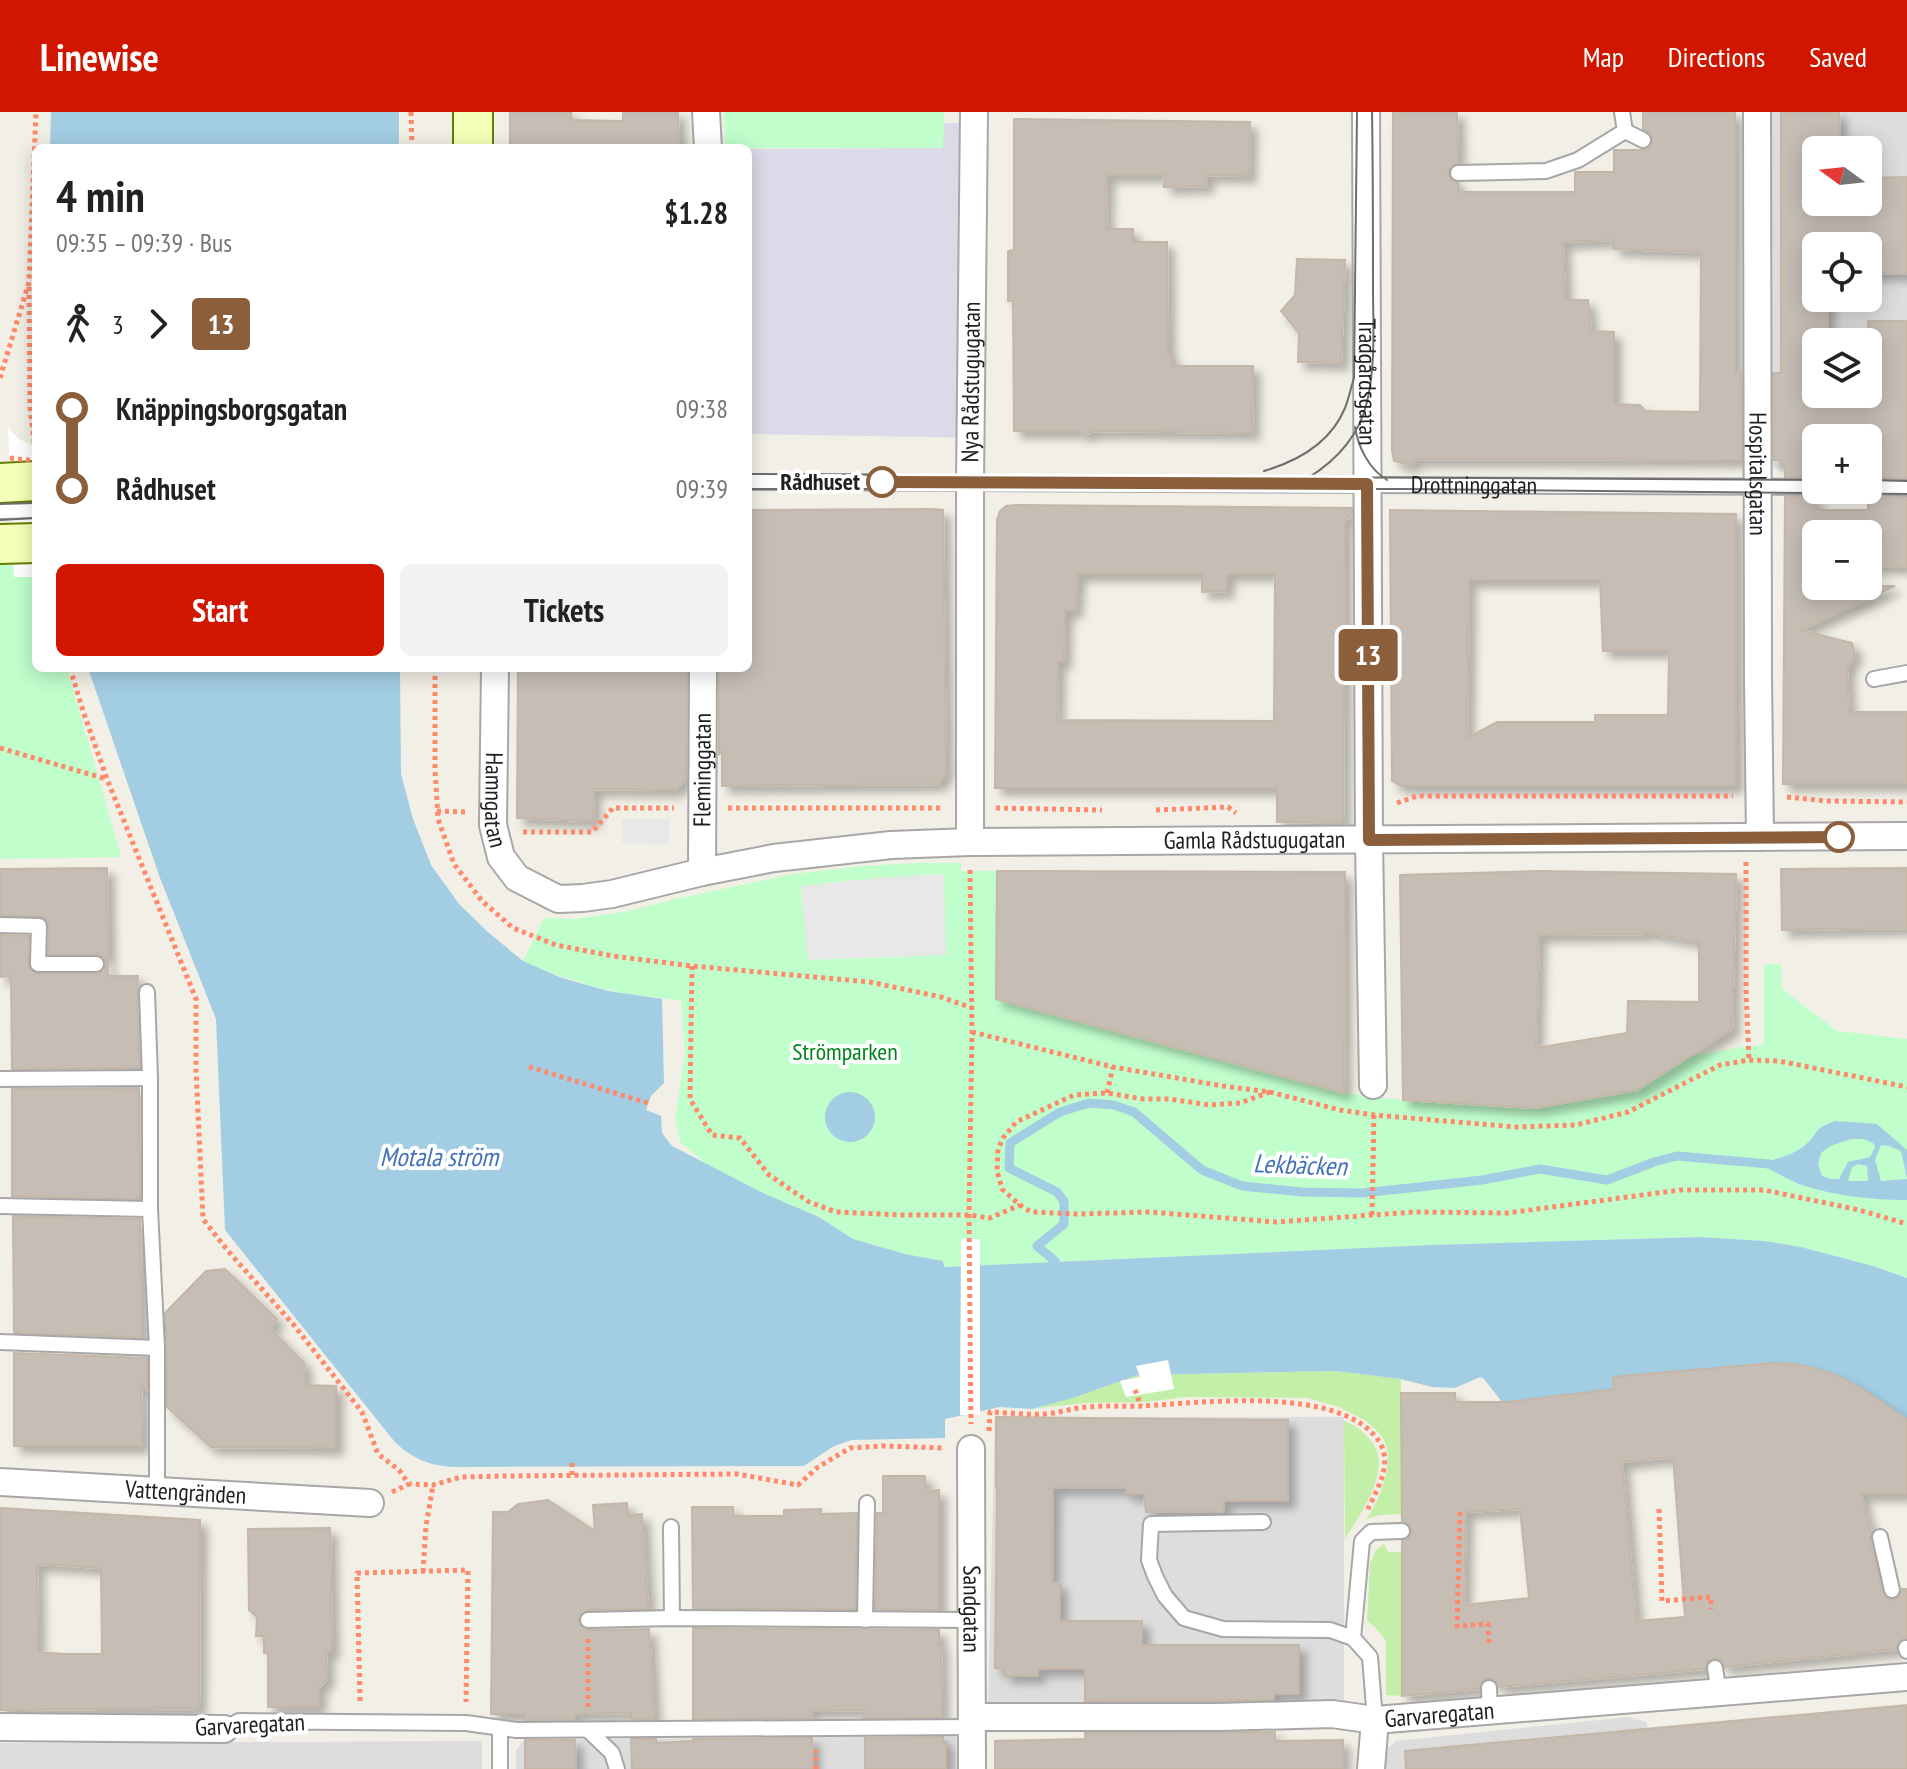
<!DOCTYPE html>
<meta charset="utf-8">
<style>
:root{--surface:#fff;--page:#f2f2f2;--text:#222;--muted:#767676;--accent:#d11600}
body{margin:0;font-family:"PT Sans Narrow",sans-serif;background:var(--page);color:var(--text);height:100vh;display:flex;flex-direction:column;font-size:30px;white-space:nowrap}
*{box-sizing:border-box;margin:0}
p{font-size:26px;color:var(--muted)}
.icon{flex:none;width:44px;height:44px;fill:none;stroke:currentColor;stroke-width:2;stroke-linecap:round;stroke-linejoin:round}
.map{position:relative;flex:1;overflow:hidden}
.sheet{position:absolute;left:32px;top:32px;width:720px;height:528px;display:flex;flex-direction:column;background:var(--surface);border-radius:12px;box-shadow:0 4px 20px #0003}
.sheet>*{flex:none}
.badge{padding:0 16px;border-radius:6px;font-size:28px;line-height:52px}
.needle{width:52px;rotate:285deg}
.fabs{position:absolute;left:1802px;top:24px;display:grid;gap:16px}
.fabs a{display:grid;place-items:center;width:80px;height:80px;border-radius:12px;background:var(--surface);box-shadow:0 4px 20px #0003;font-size:40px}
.map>.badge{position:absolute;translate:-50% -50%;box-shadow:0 0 0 4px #fff}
.legs{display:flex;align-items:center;gap:12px;height:88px;padding:0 24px;font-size:26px}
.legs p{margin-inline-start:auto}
.summary{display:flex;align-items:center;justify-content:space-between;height:136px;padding:0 24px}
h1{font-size:44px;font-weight:800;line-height:60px}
.primary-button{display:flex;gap:16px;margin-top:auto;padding:16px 24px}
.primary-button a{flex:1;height:92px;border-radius:12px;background:var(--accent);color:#fff;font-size:32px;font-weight:800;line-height:92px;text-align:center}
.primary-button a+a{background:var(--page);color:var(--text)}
ul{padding:0 24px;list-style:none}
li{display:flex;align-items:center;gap:28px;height:80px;font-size:30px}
li i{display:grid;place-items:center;width:12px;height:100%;margin:0 10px;background:currentColor}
li i::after{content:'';width:20px;height:20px;margin:-10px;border:6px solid;border-radius:50%;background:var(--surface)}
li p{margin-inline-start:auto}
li:first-child i{background:linear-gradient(#0000 50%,currentColor 0)}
li:last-child i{background:linear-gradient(currentColor 50%,#0000 0)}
header{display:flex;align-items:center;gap:48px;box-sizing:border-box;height:112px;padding:0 40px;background:var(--accent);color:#fff}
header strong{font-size:38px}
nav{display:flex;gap:44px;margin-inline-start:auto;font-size:28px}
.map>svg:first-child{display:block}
</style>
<header>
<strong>Linewise</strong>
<nav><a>Map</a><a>Directions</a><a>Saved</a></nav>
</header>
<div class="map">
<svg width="1907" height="1657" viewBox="0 0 1907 1657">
<defs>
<filter id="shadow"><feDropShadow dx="7" dy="7" stdDeviation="4" flood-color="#0004"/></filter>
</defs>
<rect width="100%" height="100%" fill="#f2efe6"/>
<!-- residential -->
<path fill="#dedddd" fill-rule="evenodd" d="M1766,0h141v362l-39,-36h-52v35l-35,-1 -13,-9zM1816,38h52v52h-52zM1816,134h52v52h-52zM1816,230h52v52h-52z
M995,1305h349v286l-356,3z
M1628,1605l19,5 5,47h-268v-17l12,-11z
M956,1624v33h-440v-19l8,-10z
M482,1629v28h-482v-26z"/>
<!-- grass -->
<path fill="#c4efa8" d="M1336,1259l65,8v135l-22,1 -12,4 11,-20 9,-28 1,-17 -4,-14 -5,-7 -13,-12 -27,-14 -31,-9 -123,-1 -39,5 -61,1 -53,6 41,-11 65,-23z
M1344,1309c9,3 15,7 22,14 32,29 -4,76 -21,104z
M1384,1432l4,8h14v144l-16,-1v-54l-11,-14 -8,-6 3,-58 6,-13z"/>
<!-- park -->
<path fill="#c0fecc" d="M724,0h220v36h-219z
M0,453h36v103h31l54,189 -121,2z
M915,751h46v8h36l-1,128 348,94 59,7 131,9 103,-19 53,-34 57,-10 17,-1v-81h17l1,25 55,42 70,8v239l-34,-12 -72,-19 -37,-6 -64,-4 -269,8 -487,22 -2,-6 -37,-7 -52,-15 -34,-22 -56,-24 -57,-29 -26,-22 -5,-24 10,-64 -4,-54c-60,-4 -104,-15 -158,-39l21,-43 30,1 55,-8 46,-12 118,-25 69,-8z"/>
<!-- parking -->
<path fill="#e8e8e8" d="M622,707h48l-1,25 -47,-1z
M944,762l2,81 -138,5 -7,-74 75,-8z"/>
<!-- plaza -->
<path fill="#dbdae8" d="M944,11h43l-3,315 -236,-4v-285l195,-1z"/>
<!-- water -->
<path fill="#a3cde3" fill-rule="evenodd" d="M51,0h348v36h-349z
M88,556h312l1,106 12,45 18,46 28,39 30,29 34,28 39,17 46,13 54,8 2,84 -13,13 -5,14 15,6 1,17 10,13 91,47 56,24 34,22 52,15 38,7 1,6 487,-22 269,-8 64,4 37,6 72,19 34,12v141c-49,-33 -80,-59 -143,-56l-150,14v12l-112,13 -18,-23 -4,-2 -25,11 -23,-1 -31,-8 -65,-8 -198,4 -65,23 -41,11 -32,-2 -55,12v19l-93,2 -18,6 -30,20 -349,1c-25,-1 -43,-8 -61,-26l-169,-211 -9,-211 -56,-141z
M825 1005a25 25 0 1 1 50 0a25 25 0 1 1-50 0Z
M1835,1009l42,3 30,26v28l-6,-27 -12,-5 -8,-1 -6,15 6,21 26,-2v21c-35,0 -74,-4 -108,-16 -13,-5 -27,-14 -40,-20 15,-5 33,-8 45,-18 15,-12 8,-17 31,-25zM1851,1027h13l9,4 2,4 -5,10 -22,5 -9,17h-9l-8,-3 -4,-11 3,-12 9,-7zM1858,1052l9,2 1,15h-20l4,-14z"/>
<!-- pier -->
<path fill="#fff" d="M8,316l11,11 12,6 5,1v131h-22z
M961,1127h19v176h-20z
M1168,1248l6,29 -48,8 -6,-16 20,-4 -4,-11z"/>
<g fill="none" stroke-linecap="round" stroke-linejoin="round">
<!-- stream -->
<path stroke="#a3cde3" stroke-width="9" d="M1055,1149l-18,-15 27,-22v-23l-7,-9 -48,-24 1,-25 50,-31 29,-9 25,2 20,7 68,58 40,16 60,6 60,1 57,-6 63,-7 58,-11 67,11 47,-18 23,-6 92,8"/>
</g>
<!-- building -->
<path fill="#c6beb5" stroke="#c5b7a7" stroke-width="2" fill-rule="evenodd" filter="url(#shadow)" d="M510,0h61l1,8 51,1v-9h55l1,36h-169z
M1393,0h64l1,51 -6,2 -4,7 2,7 8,4v9h117v-20h39v-22h30l8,-5v-10l-9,-6v-17h92v261h6l1,87 -326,-1 -6,6 -16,-4 -2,-10zM1614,128v9l87,3 -1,160 -55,-1 -5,-6 -26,-1v-72l-23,-1 -3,-31h-23l-2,-58z
M1781,0h58l1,38h-24v52h52v-24l39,-1v97l-39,-1v-27h-52v52h12l-1,44h-11v52h52v-73h39v157l-39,-1v-39h-52v39h-31v-11h-4v-6h-7l-1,-87h8z
M1014,7l236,3 -1,54 -42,-1 -1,11 -42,1 1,-12h-58l-1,54h27v13h34l1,112h4v12h81l-1,67 -158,-2 -9,4 -7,-4h-64l-1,-130h-5v-50l6,-1z
M1297,147l48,1 -4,103 -43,-1 1,-29 -18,-22 14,-16z
M1785,385h31v13h52v-13l39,1v69l-39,-1v-32h-52v52h79l-94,44 51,13 3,11 -8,15 2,43h58v72h-124z
M1016,393l336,3v6l-7,6 -2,303 -66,-1v-34h-282l2,-268 3,-9 6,-5zM1078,462h124v18l25,-1v-17h48l-1,147 -217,-1 1,-58h6l1,-51h10z
M932,397l11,1 3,259 -2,7 -6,8 -216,2v-35l-3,3v-86h29v-158z
M1390,398l346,4v272h-335l-9,-5zM1469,468h131l3,71h66l-1,64h-73v7h-98l-30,16z
M518,556h169l-1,112 -12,10 -80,-1 -1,32 -76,-3z
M107,756l1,108h30l-1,16 2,76 -127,1 -1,-93 -11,1v-42l29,1 -1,29 2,4 7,5h60l7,-4 2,-7 -2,-5 -7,-4h-49l1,-29 -5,-8 -44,-2v-46z
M1907,756v60l-125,2 -1,-61z
M997,759l348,1 -1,221 -348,-94z
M1539,759l197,3 -4,155 -95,61 -102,18 -132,-8 -3,-225zM1645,820l54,10v60l-71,-1 -1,32 -91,15 3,-113 106,-1z
M139,976l1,111 -128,-3v-107z
M13,1104l127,3 1,118 -127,-4z
M225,1157l52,50 -7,9 34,35 1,22 31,1v62l-125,-1 -44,-40 -2,-94 41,-42z
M14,1241l133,5v31l-6,-5 1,62h-128z
M1773,1251l30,2 33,10 20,10 51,34v75h-46l10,39 -1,6 13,54 5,6 5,1 6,-3 3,-8h5v49l-8,3 -3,8 -171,18 -3,-6 -8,-3 -6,3 -3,8 -206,18 -5,-7 -6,-2 -7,5 -2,6 -77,7v-155l6,-2 4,-8 -2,-6 -8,-4 -1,-128h54v9h53l106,-13 -1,-12zM1673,1345l12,160 -49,4 -14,-159zM1520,1397l9,89 -65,7 2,-93z
M996,1305l292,3v81h-64v11h-78l-2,-18h-18v-6h-73l-1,95 8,1v37h82v24h157v49h-25v6l-189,1v-32h-47v7h-33v-7l-10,-1 2,-181h-1z
M883,1364h42v15l14,-1v120l-64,-1 2,-96h6z
M548,1388l47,31 -2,-26 34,-2 1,12 14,-1 6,95 -61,1 -7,5 -2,6 5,7 4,2 62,-1 5,90h-23v-6l-56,1v6h-50v-6h-34l2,-202h15l10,-8z
M692,1395h41v9h51v-6l37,-1v5l36,-1 -2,96 -162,-1z
M0,1396l200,12 -1,188 -199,2zM37,1452l64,4 1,86h-38l-26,-2z
M330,1416l2,124h-6l1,27 -8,8v20h-51v-54h-4v-17h-8l1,-19 -8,-7 -1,-81z
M693,1516l246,2v15h2l1,72 -78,1v-8l-53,1 1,7 -119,1z
M1907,1593v64h-501l-1,-18z
M1275,1620v9l68,-1v29h-348v-28l90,-2v-6z
M943,1625v5h3v27h-81v-31z
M812,1626l1,31h-181l-1,-30h25v4l37,-2v-2z
M525,1628h50l1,29h-51z"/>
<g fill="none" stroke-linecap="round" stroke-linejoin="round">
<defs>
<g id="lane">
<path d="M1622,0l3,19 18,9"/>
<path d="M1458,61l88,-2 32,-11 47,-29"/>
<path id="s1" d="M748,370l1068,5"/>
<path d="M1868,375l39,1"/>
<path d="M0,399l36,-1"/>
<path d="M1874,567l33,-6"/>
<path d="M0,813l39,1 -1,38h58"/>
<path d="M147,880l3,86v131l7,139v144"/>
<path d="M0,967l150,-1"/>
<path d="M0,1094l150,3"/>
<path d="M0,1230l157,6"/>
<path d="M1263,1410l-112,2 -2,36 6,16 10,20 19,22 39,11 107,1 23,8 17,19 5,63"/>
<path d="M671,1415l1,91"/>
<path d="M1880,1425l12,53"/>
<path d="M588,1508l84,-2 299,2"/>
<path d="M865,1508l2,-117"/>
<path d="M1353,1526l9,-97 9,-9 31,-1"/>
<path d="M1906,1536l1,3"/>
<path d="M1715,1556l4,26"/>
<path d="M1489,1576l1,24"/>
<path d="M500,1616v41"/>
<path d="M224,1617l15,-8 227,2 50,7 456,-3"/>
<path d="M588,1618l24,23 5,16"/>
</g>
<g id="street">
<path d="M706,0l2,36"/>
<path id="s2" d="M1366,0l3,728 4,245"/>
<path id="s3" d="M1757,0l1,566 2,159"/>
<path id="s4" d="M495,556l-2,157 8,32 16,21 41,21 25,-1 29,-4 90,-22 72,-14 117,-13 79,-3 937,-6"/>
<path id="s5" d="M970,730v-360l4,-370"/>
<path id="s6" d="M702,760l1,-204"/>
<path id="s7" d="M971,1337l1,320"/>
<path id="s8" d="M0,1370l370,21"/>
<path id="s9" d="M972,1605h246l114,-3 43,6 532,-43"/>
<path d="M0,1615l224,2"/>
<path d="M1371,1657l4,-49"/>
</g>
<path id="secondary" d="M473,36v-36
M0,371l36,-2
M0,432l36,-1"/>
</defs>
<!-- lane casing -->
<use href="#lane" stroke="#a7a7a7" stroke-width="18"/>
<!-- street casing -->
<use href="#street" stroke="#a7a7a7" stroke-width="30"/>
<!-- secondary casing -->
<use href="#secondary" stroke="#647f00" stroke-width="42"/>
<!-- path -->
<path stroke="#ff896a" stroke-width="5" stroke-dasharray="4 4" stroke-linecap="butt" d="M411,0l1,36
M29,175l1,121 5,41
M0,266l29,-96 7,-170
M70,556l13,43 24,68 89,220v70l7,150 25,32 65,73 69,88 16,42 21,16 10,14 24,1 28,-8 42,-1 234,-2 61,11 20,-18 32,-19 33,-2 62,2
M435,556v101l3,50 16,45 28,37 31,27 43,17 57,11 79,10 178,16 71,15 31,11
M0,636l106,31
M1787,685l39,4 81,1
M1397,691l20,-7h316
M728,696h214
M996,696l106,2
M1156,698l72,-3 8,6
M437,699l31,1
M523,720h69l21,-24h61
M1746,750v129l3,69
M970,758l2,162 -3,183 2,209
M692,854l-2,133 22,36 28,3 29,37 40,27 27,10 65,3h68l21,3 30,-13
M972,920l141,35 110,19 47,6 70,18 34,5 142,12 60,-2 52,-13 92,-47 29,-5 30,1 128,26
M529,955l119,36
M1270,980l-30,11 -30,2 -41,-6h-26l-36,-6 -33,2 -58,27 -13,16 -5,11 -1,22 5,18 18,16 11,7 47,2 71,-2 127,10 138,-10 93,1 173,-23h84l95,20 48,14
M1107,981l6,-26
M1372,1103l2,-103
M1135,1278l6,16
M989,1319l1,-19c18,1 37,3 55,2 14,-1 28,-6 42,-7 18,-2 37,0 55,-1 59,-3 202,-22 238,37 13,22 -4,48 -13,68
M572,1351v12
M392,1380l17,-8
M1659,1397l3,92 49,-4v12
M1460,1400l-3,114 31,-2 1,20
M423,1460l3,-46 7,-41
M588,1527v70
M360,1589l-3,-128 111,-3 -2,132
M816,1657v-19"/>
<!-- lane -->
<use href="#lane" stroke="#fff" stroke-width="14"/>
<!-- street -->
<use href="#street" stroke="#fff" stroke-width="26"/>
<!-- secondary -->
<use href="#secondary" stroke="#f4ffb7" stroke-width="38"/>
<!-- tram -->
<path stroke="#6e6e6e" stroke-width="2" d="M1355,315c3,20 14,42 32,53
M1264,359c34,-10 67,-29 81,-63 4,-10 6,-21 9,-30l3,-266
M748,362l1068,6
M1308,366c29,-18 51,-42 59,-76 9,-38 6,-79 6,-117 0,-58 0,-115 -1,-173
M1868,368l39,1
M748,377h656l503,5
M0,392l36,-1
M0,408l36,-2"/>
<!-- path-bridge -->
<path stroke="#ff896a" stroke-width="5" stroke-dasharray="4 4" stroke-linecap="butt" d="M10,346l26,3"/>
</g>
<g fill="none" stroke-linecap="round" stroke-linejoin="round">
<defs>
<path id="line-1" d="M882,370l485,2 2,356 470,-3"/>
</defs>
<!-- line-1 casing -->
<use href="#line-1" stroke="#fff" stroke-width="18"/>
<!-- line-1 -->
<use href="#line-1" stroke="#8b5e3c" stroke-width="12"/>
</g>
<!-- markers -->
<g fill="#fff" stroke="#8b5e3c" stroke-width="4">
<circle cx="882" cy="370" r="14"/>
<circle cx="1839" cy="725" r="14"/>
</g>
<g text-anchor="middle" stroke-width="8" stroke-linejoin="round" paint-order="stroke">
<!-- street labels -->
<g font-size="24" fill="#202020" stroke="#fff">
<text dy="8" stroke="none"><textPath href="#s5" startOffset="460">Nya Rådstugugatan</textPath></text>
<text dy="8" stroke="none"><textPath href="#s2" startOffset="270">Trädgårdsgatan</textPath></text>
<text dy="8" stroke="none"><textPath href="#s3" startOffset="362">Hospitalsgatan</textPath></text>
<text dy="8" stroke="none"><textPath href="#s1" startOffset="726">Drottninggatan</textPath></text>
<text dy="8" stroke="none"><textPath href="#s6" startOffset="102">Fleminggatan</textPath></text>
<text dy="8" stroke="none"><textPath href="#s4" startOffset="132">Hamngatan</textPath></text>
<text dy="8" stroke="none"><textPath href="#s4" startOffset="964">Gamla Rådstugugatan</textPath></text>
<text dy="8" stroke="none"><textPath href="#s8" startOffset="186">Vattengränden</textPath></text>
<text dy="8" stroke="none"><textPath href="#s7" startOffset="160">Sandgatan</textPath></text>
<text dy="8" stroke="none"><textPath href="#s9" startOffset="468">Garvaregatan</textPath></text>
<text transform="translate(250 1613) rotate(-3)" y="8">Garvaregatan</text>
</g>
<!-- stop labels -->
<g font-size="24" font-weight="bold" fill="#202020" stroke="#fff" text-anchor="end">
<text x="860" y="378">Rådhuset</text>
</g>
<!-- park labels -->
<g font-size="24" fill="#03851b" stroke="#fff">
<text x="845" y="948">Strömparken</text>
</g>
<!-- water labels -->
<g font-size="26" font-style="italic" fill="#4372b9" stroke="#fff">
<text x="439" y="1054">Motala ström</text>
<text transform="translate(1300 1053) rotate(2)" y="9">Lekbäcken</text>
</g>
</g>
</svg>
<div class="fabs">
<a><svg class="needle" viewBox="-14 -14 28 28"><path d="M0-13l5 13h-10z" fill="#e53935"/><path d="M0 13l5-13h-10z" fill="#767676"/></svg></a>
<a><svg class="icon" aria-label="locate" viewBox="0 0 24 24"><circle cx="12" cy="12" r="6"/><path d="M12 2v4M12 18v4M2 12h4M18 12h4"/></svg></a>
<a><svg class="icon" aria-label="layers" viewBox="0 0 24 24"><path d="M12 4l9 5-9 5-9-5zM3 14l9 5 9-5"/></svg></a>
<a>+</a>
<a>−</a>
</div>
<b class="badge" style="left:1368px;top:543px;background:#8b5e3c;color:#fff">13</b>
<section class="sheet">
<div class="summary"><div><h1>4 min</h1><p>09:35 – 09:39 · Bus</p></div><b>$1.28</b></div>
<div class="legs"><svg class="icon" aria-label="walk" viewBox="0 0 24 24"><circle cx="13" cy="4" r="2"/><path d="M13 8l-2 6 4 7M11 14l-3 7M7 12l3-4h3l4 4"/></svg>3<svg class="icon" aria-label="forward" viewBox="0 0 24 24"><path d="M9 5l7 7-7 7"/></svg><b class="badge" style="background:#8b5e3c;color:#fff">13</b></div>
<ul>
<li><i style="color:#8b5e3c"></i><b>Knäppingsborgsgatan</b><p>09:38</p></li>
<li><i style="color:#8b5e3c"></i><b>Rådhuset</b><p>09:39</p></li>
</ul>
<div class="primary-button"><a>Start</a><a>Tickets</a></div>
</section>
</div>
